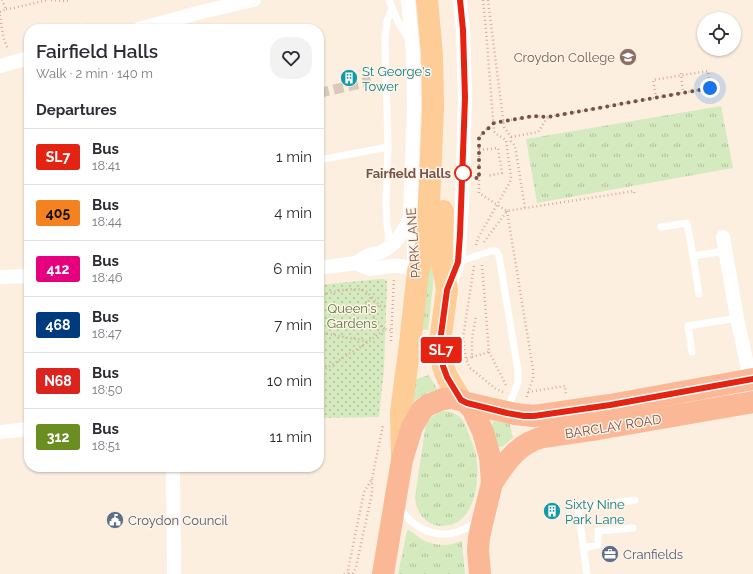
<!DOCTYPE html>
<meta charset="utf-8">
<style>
:root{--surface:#fff;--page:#f2f2f3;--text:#2b2b33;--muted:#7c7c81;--line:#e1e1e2}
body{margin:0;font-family:Raleway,sans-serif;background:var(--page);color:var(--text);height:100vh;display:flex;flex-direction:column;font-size:15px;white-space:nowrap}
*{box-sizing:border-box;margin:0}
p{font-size:13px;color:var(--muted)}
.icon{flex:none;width:22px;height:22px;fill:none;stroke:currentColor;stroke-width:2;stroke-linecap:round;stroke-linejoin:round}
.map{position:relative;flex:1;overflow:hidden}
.side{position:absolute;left:24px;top:24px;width:300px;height:448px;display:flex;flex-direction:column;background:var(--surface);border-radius:16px;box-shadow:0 1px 3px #0004}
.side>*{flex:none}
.badge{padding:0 8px;border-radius:3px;font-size:14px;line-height:26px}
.tools{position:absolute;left:697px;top:12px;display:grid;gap:8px}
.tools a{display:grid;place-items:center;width:44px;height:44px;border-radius:50%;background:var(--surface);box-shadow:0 1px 3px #0004;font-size:20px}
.you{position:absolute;width:20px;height:20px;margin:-10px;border:3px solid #fff;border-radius:50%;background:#1a73e8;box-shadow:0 0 0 6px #1a73e833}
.map>.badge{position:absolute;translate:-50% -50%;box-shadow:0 0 0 2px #fff}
h2{padding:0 12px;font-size:15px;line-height:36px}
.round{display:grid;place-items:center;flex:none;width:42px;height:42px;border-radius:16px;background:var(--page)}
.overview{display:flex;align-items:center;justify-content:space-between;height:68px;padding:0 12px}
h1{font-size:19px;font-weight:600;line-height:30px}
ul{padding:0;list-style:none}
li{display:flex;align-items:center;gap:12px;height:56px;padding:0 12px;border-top:1px solid var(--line)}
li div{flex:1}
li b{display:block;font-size:15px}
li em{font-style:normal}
li .badge{min-width:44px;font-weight:700;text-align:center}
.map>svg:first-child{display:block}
</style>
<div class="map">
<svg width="753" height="574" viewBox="0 0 753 574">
<defs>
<pattern id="grass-tufts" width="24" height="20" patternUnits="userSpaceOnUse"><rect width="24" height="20" fill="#d5eabf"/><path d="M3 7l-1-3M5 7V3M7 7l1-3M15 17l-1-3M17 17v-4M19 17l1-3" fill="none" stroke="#b1c09d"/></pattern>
<pattern id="park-dots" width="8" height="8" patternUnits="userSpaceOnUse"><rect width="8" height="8" fill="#d5eabf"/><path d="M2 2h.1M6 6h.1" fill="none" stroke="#b1c09d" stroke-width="1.8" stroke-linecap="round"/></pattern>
</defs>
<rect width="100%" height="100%" fill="#fcefe0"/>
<!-- grass -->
<path fill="url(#grass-tufts)" d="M721,106l12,62 -196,35 -11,-64z
M435,238l-2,47 -5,45 -9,-1 7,-60z
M429,375l8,14v1c-12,2 -18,7 -26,15l2,-25z
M445,411c4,1 8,1 12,4 6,3 9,11 11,17 4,10 8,19 9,30 2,19 -2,54 -24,62 -6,2 -14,3 -21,0 -11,-5 -16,-15 -17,-27l11,-74c4,-7 11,-10 19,-12z
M494,421l16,3 3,14 -11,9h-3l-2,-2 -5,-20z
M408,530c5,2 9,6 13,9 13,7 27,8 40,2h1l3,33h-67l9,-43z"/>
<!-- park -->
<path fill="url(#park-dots)" d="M380,279h4l3,2v2l-3,86 -5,48 -60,1v-133z"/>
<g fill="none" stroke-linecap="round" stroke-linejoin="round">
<!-- pedestrian-tunnel -->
<path stroke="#dac8ba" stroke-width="10" stroke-dasharray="10 5" stroke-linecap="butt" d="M319,93l52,-12"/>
<!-- path -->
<path stroke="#d7ac9b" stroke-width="2.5" stroke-dasharray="1 3" stroke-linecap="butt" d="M51,0l14,1 5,-1
M488,0l16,127 7,10v4l4,5 10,62
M6,9l8,-1 33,-8
M0,12l6,-3 -4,-9
M0,15c2,11 2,26 9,34
M681,73l2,20
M511,137l27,-5 10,-15
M479,139v-2l14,-14 41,-7 14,1 162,-29 -2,-17 -55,9 3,18
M479,148v45l28,18 127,-20 1,5
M479,150l19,-2 4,25 -15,3
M507,211l26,158v9l-7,21
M484,242l23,-31
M476,245l2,-7 32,-56 1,-5 -5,-37 -11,-7 -1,-2 -8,-101 -3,-30
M474,266l-11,72 3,21 4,9 26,21 7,3
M319,295c11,-2 38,-10 48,-3 4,4 9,10 13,14l6,1
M372,298l-7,6 14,21 6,4
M319,333c10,0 19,3 29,5 7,1 13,1 19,4
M391,341l3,-63
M489,352l17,33
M472,357l17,-5 -7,-87
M459,361l13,-4v-18l4,-24
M319,373l49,-31 17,-13 8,2
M528,392l37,-6 1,9
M344,574l4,-2
M349,574l-1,-2 1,-7 15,-73 8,-13 11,-54
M353,574l3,-7 16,-74v-14"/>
<!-- service -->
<path stroke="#fff" stroke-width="7" d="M389,0l9,22 11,17
M81,27v2
M319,160l69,-13
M661,227l26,-4 6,33
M388,248l1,-12 -2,-11 -1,-21 2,-57 -3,-108 2,-18 5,-12
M458,262l33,-11h5l3,5 19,115v11l-11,29
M699,294l-6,-38 33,-5
M692,352l-4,-26 49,-8
M399,505c11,23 39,36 63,25 5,-2 11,-6 16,-9
M583,548l15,-3v-14l35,-3
M587,574l-9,-66 57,-8"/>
<!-- minor -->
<path stroke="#fff" stroke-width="14" d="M408,0l5,54 1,55 -4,109 4,17v23l2,9
M139,29l62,-17 53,-12
M0,66l29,-8
M723,237l14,81 13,61c1,3 1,8 -1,11 -2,4 -13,9 -17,12
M356,263c4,-2 7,-5 11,-7 4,-2 8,-2 12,-3 16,-7 24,-20 31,-35
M319,268l37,-5 14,6 22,-3h7l7,1 12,4
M0,277l29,-1
M448,288l10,-26 4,-57 3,-107 -2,-68 -3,-30
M0,432l29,-3
M173,467l1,107"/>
<!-- primary -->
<path stroke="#fdcc97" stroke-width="22" d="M443,211l-1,49 5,30 -7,52 1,13 2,11 4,11 14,23
M402,456l-1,-44 9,-68 8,-73c6,-13 9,-28 10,-43l5,-121 -1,-53 -5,-54"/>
<!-- trunk -->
<path stroke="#fab896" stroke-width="22" d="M467,403l48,11 19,2 76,-11 143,-26
M492,483c14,-21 25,-39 51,-46l55,-8 155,-27
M383,574l19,-114 10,-33 10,-17 6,-5 15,-6 8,-1 10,2 6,3 6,7 10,22 7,25 2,26 -11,45 -2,10 -1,12 2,24"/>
</g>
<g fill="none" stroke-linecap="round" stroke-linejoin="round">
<defs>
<path id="line" d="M460,0l3,30 2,68 -5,136 -2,28 -11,28 -7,52 1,13 2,11 4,11 14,23 6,3 40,10 17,3h10l76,-11 143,-26"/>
</defs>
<!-- line casing -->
<use href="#line" stroke="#fff" stroke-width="9"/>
<!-- line -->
<use href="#line" stroke="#e42313" stroke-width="6"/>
<!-- walk -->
<path stroke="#745247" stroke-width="4" stroke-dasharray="0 7.2" d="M463,173l16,6v-42l15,-14 40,-7 14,1 162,-29"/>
</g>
<!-- icons -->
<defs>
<symbol id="university-disc" viewBox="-11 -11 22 22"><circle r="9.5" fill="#8d6e63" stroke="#fff3e7"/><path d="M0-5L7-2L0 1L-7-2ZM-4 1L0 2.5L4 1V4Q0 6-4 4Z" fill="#fff"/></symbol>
<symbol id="building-disc" viewBox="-11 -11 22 22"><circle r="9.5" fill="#0f9aa8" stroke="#fff3e7"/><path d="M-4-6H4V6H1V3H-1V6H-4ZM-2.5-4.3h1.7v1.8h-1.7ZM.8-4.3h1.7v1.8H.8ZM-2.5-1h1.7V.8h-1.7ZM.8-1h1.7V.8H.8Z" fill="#fff"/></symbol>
<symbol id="civic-disc" viewBox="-11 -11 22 22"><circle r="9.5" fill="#5c6f8a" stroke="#fff3e7"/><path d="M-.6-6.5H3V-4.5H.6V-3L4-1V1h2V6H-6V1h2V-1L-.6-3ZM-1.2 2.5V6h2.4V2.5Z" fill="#fff"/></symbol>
<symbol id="office-disc" viewBox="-11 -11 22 22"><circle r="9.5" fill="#5c6f8a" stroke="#fff3e7"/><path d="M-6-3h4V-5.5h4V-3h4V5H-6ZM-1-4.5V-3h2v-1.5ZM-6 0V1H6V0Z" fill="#fff"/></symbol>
</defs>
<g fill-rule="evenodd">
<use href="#university-disc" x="618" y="47" width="20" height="20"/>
<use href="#building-disc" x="339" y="68" width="20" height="20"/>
<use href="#building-disc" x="542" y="501" width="20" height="20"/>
<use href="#civic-disc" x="105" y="510" width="20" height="20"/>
<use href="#office-disc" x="600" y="544" width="20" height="20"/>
</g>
<!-- markers -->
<circle fill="#fff" stroke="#e42313" stroke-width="2" cx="463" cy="173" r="8"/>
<g text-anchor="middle" stroke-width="3" stroke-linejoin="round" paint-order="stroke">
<!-- education labels -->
<g font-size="13" fill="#785e54" stroke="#fff3e7" text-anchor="end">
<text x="615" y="62">Croydon College</text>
</g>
<!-- culture labels -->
<g font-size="13" fill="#0d838f" stroke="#fff3e7" text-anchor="start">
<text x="362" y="76">St George's<tspan x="362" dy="15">Tower</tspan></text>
<text x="565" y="509">Sixty Nine<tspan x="565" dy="15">Park Lane</tspan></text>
</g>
<!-- stop labels -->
<g font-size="13" font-weight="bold" fill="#745247" stroke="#fff3e7" text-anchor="end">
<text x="451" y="178">Fairfield Halls</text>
</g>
<!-- street labels -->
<g font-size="13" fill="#745247" stroke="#fff3e7">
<text transform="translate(413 243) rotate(-94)" y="5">PARK LANE</text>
<text transform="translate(613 426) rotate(-9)" y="5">BARCLAY ROAD</text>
</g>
<!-- park labels -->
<g font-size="13" fill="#56793f" stroke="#fff3e7">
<text x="352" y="313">Queen's<tspan x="352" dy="15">Gardens</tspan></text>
</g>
<!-- service labels -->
<g font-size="13" fill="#4e5e75" stroke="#fff3e7" text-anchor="start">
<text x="128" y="525">Croydon Council</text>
<text x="623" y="559">Cranfields</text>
</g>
</g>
</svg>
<div class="tools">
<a><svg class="icon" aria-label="locate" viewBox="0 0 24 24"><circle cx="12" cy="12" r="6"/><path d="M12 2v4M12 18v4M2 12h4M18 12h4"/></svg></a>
</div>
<div class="you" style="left:710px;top:88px"></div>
<b class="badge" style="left:441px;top:350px;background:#e42313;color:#fff">SL7</b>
<section class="side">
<div class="overview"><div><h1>Fairfield Halls</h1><p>Walk · 2 min · 140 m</p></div><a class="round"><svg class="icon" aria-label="heart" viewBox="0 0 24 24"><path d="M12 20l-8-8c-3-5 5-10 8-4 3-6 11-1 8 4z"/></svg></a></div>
<h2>Departures</h2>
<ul>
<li><span class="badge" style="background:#e42313;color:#fff">SL7</span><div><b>Bus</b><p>18:41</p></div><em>1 min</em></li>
<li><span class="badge" style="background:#f58220;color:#111">405</span><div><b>Bus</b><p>18:44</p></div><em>4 min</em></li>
<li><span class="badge" style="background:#e6007e;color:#fff">412</span><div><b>Bus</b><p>18:46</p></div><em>6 min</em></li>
<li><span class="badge" style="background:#003b80;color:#fff">468</span><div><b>Bus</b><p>18:47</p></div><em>7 min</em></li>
<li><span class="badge" style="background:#dc241f;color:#fff">N68</span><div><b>Bus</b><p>18:50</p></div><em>10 min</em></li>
<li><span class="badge" style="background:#6b8e23;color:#fff">312</span><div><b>Bus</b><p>18:51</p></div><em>11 min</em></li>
</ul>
</section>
</div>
